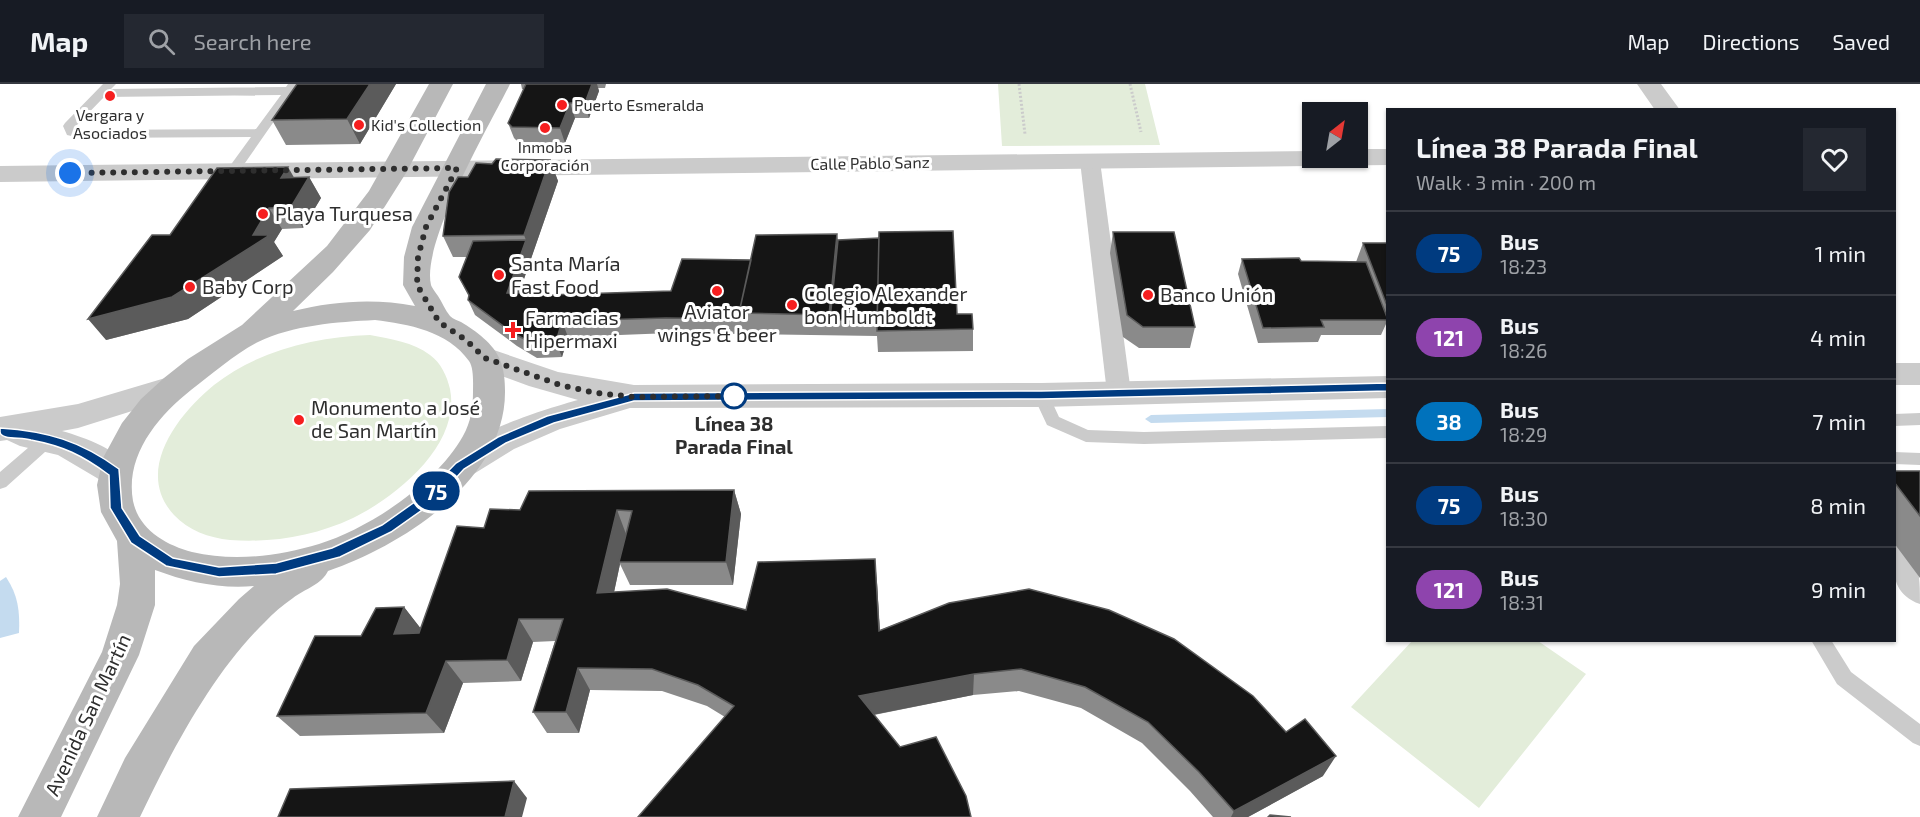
<!DOCTYPE html>
<meta charset="utf-8">
<style>
:root{--surface:#171b24;--page:#242831;--text:#f1f3f6;--muted:#9ea1a6;--line:#363941}
body{margin:0;font-family:"Exo 2",sans-serif;background:var(--page);color:var(--text);height:100vh;display:flex;flex-direction:column;font-size:22px;white-space:nowrap}
*{box-sizing:border-box;margin:0}
p{font-size:20px;color:var(--muted)}
.icon{flex:none;width:33px;height:33px;fill:none;stroke:currentColor;stroke-width:2;stroke-linecap:round;stroke-linejoin:round}
.map{position:relative;flex:1;overflow:hidden}
.details{position:absolute;left:1386px;top:24px;width:510px;height:534px;display:flex;flex-direction:column;background:var(--surface);border-radius:0px;box-shadow:0 2px 4px #0004}
.details>*{flex:none}
.badge{padding:0 12px;border-radius:20px;font-size:21px;line-height:39px}
.needle{width:39px;rotate:31deg}
.fabs{position:absolute;left:1302px;top:18px;display:grid;gap:12px}
.fabs a{display:grid;place-items:center;width:66px;height:66px;border-radius:0px;background:var(--surface);box-shadow:0 2px 4px #0004;font-size:30px}
.you{position:absolute;width:30px;height:30px;margin:-15px;border:4px solid #fff;border-radius:50%;background:#1a73e8;box-shadow:0 0 0 9px #1a73e833}
.map>.badge{position:absolute;translate:-50% -50%;box-shadow:0 0 0 3px #fff}
.round{display:grid;place-items:center;flex:none;width:63px;height:63px;border-radius:0px;background:var(--page)}
.summary{display:flex;align-items:center;justify-content:space-between;height:102px;padding:0 30px}
h1{font-size:28px;font-weight:700;line-height:45px}
ul{padding:0;list-style:none}
li{display:flex;align-items:center;gap:18px;height:84px;padding:0 30px;border-top:2px solid var(--line)}
li div{flex:1}
li b{display:block;font-size:22px}
li em{font-style:normal}
li .badge{min-width:66px;font-weight:700;text-align:center}
header{display:flex;align-items:center;gap:36px;box-sizing:border-box;height:84px;padding:0 30px;background:var(--surface);border-bottom:2px solid var(--line)}
header strong{font-size:28px}
nav{display:flex;gap:33px;margin-inline-start:auto;font-size:21px}
.search{width:420px;height:54px;background:var(--page);display:flex;align-items:center;gap:15px;box-sizing:border-box;padding:0 21px;border-radius:0px;color:var(--muted);font-size:22px}
.map>svg:first-child{display:block}
</style>
<header>
<strong>Map</strong>
<div class="search"><svg class="icon" aria-label="search" viewBox="0 0 24 24"><circle cx="10" cy="10" r="6"/><path d="M15 15l6 6"/></svg>Search here</div>
<nav><a>Map</a><a>Directions</a><a>Saved</a></nav>
</header>
<div class="map">
<svg width="1920" height="733" viewBox="0 0 1920 733">
<rect width="100%" height="100%" fill="#fff"/>
<!-- green -->
<path fill="#e3edda" d="M998,0h147l15,61 -158,1z
M370,251c21,4 43,7 60,20 11,8 17,21 20,34 11,55 -52,107 -97,129 -38,18 -80,25 -123,22 -21,-2 -42,-10 -56,-25 -40,-43 3,-100 40,-130 45,-35 101,-48 156,-50z
M1412,557h126l48,33 -107,134 -128,-101z"/>
<!-- water -->
<path fill="#c4dbef" d="M6,493c12,18 14,34 13,56l-19,5v-57z"/>
<g fill="none" stroke-linecap="round" stroke-linejoin="round">
<!-- stream -->
<path fill="#c4dbef" fill-rule="evenodd" d="M1388,325v8l-237,6 -6,-4 6,-4z"/>
<!-- path -->
<path stroke="#cbcbcb" stroke-width="3" stroke-dasharray="2 2" stroke-linecap="butt" d="M1019,0l6,50
M1130,0l11,48"/>
<!-- service -->
<path fill="#cbcbcb" fill-rule="evenodd" d="M103,0h13l-5,5 175,-2 2,-3h12l-62,89 -5,1 -6,-4 24,-33 -171,1 -13,-3 -4,-9 2,-3zM281,11l-25,34 -176,1 -5,-3 29,-30z
M1041,305l6,2 12,26 29,13 56,2 244,-6v12l-244,6 -58,-2 -39,-17 -14,-30 2,-4z
M1920,329v12l-26,1v-12z
M49,349l6,2 2,4 -2,4 -49,44 -6,2v-17l43,-37z
M1894,368l26,1v12l-26,-1z
M1811,556h20l20,32 69,52v22l-7,-3 -76,-59z"/>
<!-- pedestrian -->
<path fill="#cbcbcb" fill-rule="evenodd" d="M1090,71l7,2 3,4 31,232 -3,6 -9,3 -9,-3 -3,-6 -27,-232 3,-4z"/>
<!-- minor -->
<path fill="#cbcbcb" fill-rule="evenodd" d="M1637,0h24l19,26h-25z
M1358,65h30v16l-1388,17v-16l1312,-15v7h46z
M1894,454c26,11 26,37 26,66 -32,-12 -26,-37 -26,-66z"/>
<!-- tertiary -->
<path fill="#cbcbcb" fill-rule="evenodd" d="M485,263l73,25 76,13 407,-2 347,-7v22l-347,9 -411,1 -70,21 -46,20 -42,26 -12,4 -12,-4 -5,-9c17,-31 102,-57 135,-66l-49,-14 -55,-20 -4,-8 4,-8z
M1894,279h26v22h-26z
M172,292l11,3 5,8 -5,8 -105,33 -16,3c24,7 57,18 69,41l-5,9 -12,4 -12,-4 -44,-26 -38,-9 -13,-6 -7,1v-24l78,-13z"/>
<!-- secondary -->
<path fill="#b8b8b8" fill-rule="evenodd" d="M429,0h24l-47,89 -36,57 -37,42 -40,39c41,-10 81,-13 122,-5l-12,-21 1,-28 8,-30 74,-143h24c-21,42 -89,159 -79,201 1,3 5,8 7,11 4,6 7,14 12,20 3,3 7,4 11,6 15,9 33,22 39,38 4,9 5,21 5,31 1,89 -102,154 -177,180 -6,13 -23,18 -35,27 -10,7 -20,15 -28,24 -52,50 -94,130 -125,195h-43l28,-59 69,-112 45,-47 15,-13c-34,3 -67,-4 -99,-16v35l-16,50 -78,162h-43l84,-165 15,-47 3,-21 -3,-43 -16,-29 -4,-27 6,-27 19,-35 19,-24 23,-21 24,-19 54,-34 85,-79 42,-55zM375,236c33,4 73,11 94,41 5,7 4,22 4,31 0,15 -2,30 -10,44 -26,47 -93,92 -144,108 -40,12 -85,18 -127,8 -26,-7 -53,-22 -59,-51 -8,-45 24,-84 58,-111 21,-16 44,-36 67,-48 35,-17 79,-20 117,-22z"/>
</g>
<!-- wall -->
<path fill="#8a8a8a" d="M297,0h99l-36,60 -74,1 -14,-25z
M521,0h85l-1,4h-7l1,3 -10,27h-14l-10,25 -47,-1 -4,-4 -6,-15 16,-34h-2z
M550,76l8,21 -39,112 28,-1 1,3 123,-4 80,-31 87,-20 119,74 16,15v22l-95,1 -1,-16 -206,-3 -103,4 -6,20 -25,1 -20,-12 -42,-31 -7,-15 1,-3 -10,-20 8,-20h-14l-10,-21 25,-59 24,-13z
M294,93h15l12,21 -18,30 -21,1 -8,13 9,14 -95,63 -82,21 64,-105z
M1113,148l82,95 -5,21h-51l-16,-11 -13,-84z
M1363,159h25v81h-2l-5,11h-60l-3,7 -60,1 -20,-69 4,-15 59,2 55,1z
M1894,387h26v107l-26,-35z
M734,406l7,24 -8,71h-103l-10,-21 -6,28 132,18 131,-27 3,47 69,-27 374,173 -75,41h-35l-23,-26 -48,-48 -61,-35 -62,-17 -46,4 -99,20 26,32 66,49 -241,-79 -18,-11 -45,-15 -72,-1 -11,43h-32l-14,-21 22,-71 -22,1 -12,39 -58,2 -19,50 -144,3 -23,-20 84,-80 43,-29 16,21 64,-100 36,-18z"/>
<!-- shaded-wall -->
<path fill="#5b5b5b" d="M370,0h26l-36,60 -13,-25z
M592,0h5l2,7 -10,27 -4,-15z
M570,19l5,15 -10,25 -5,-15z
M550,76l8,21 -26,75 -8,-21z
M288,83l12,21 -19,-10z
M309,93l12,21 -18,30 -12,-21z
M269,124l13,21 -8,13 9,14 -95,63 -82,21 -18,-21 165,-84z
M837,150l3,22 -10,64 -1,-5z
M526,156l6,16 -18,52 -7,-15z
M562,237l6,16 -6,20 -6,-15z
M734,406l7,24 -8,71 -7,-23z
M617,426l9,24 -7,28 1,2 -11,52 -12,-23z
M875,475l2,24 4,70 -2,-22z
M404,523l18,23 -10,26 -18,-22z
M519,535l14,23 -12,39 -14,-21z
M446,577l17,22 -19,50 -18,-20z
M578,584l12,22 -11,43 -13,-21z
M974,590l-1,21 -111,22 -3,-21z
M1336,672l-13,20 -75,41h-17l3,-6z
M514,697l13,17 -5,19h-17z"/>
<!-- building -->
<path fill="#151515" stroke="#5b5b5b" stroke-width="1.5" d="M297,0h73l-23,35 -75,1z
M526,0h66l-7,19h-15l-10,25 -48,-1 -4,-4z
M496,75l54,1 -26,75 -81,1 6,-44 9,-15h10l8,-14 16,1z
M288,83l-7,11 28,-1 -18,30 -22,1 -16,27h17l-98,62 -84,22 64,-84h18l47,-67z
M953,147l4,83h15l1,15 -96,2 2,-99z
M1113,148h61l21,95h-52l-16,-12z
M837,150l-8,81 -90,-2 17,-78z
M879,154l-2,83 -47,-1 8,-80z
M526,156l-19,53 40,-1v3l124,-4 11,-32 69,1 -12,53 1,6 -74,-1 -104,3 -6,21 -25,1 -21,-12 -42,-31 1,-5 -10,-18 14,-36z
M1363,159h25v60h-2z
M1299,174l2,3 65,1 22,58h-67l3,7 -61,1 -21,-69z
M1894,387h26v45l-26,-34z
M734,406l-8,72h-107l13,-51 -15,-1 -20,83 70,-4 79,21 12,-48 117,-3 4,72 70,-28 80,-14 80,21 65,29 79,57 33,36 19,-13 31,37 -102,55 -35,-39 -51,-50 -63,-35 -64,-18 -47,5 -115,22 41,51 36,-10 30,59 5,21h-333l96,-111 -36,-21 -46,-16 -74,-1 -12,44h-33l30,-93h-44l-12,41 -61,1 -20,52 -149,3 38,-80h46l15,-28 28,-1 -10,27 25,-1 38,-107 27,2 6,-19 30,1 9,-19z
M514,697l-9,36h-227l12,-28z
M1270,731l21,2h-23z"/>
<!-- line -->
<path fill="#003b80" stroke="#fff" stroke-width="1.5" d="M1388,299l5,4 -5,4 -347,8 -407,2 -80,22 -48,20 -42,26 -29,32 -44,31 -51,25 -64,17 -57,3 -53,-11 -35,-23 -21,-35 -1,-33c-27,-20 -46,-29 -78,-35 -11,-3 -30,0 -31,-8v-4c47,3 81,13 119,41l3,39 18,28 33,22 46,9 57,-4 56,-15 50,-23 44,-31 30,-31 42,-26 49,-21 87,-23 407,-2z"/>
<g fill="none" stroke-linecap="round" stroke-linejoin="round">
<!-- walk -->
<path stroke="#2e2e2e" stroke-width="6" stroke-dasharray="0 10.8" d="M70,89l387,-5 -31,59 -8,30 -1,28 22,37 27,18 19,18 75,27 36,8 38,4 100,-1"/>
</g>
<!-- markers -->
<g fill="#f61e1f" stroke="#fff" stroke-width="2">
<circle cx="110" cy="12" r="6"/>
<circle cx="562" cy="21" r="6"/>
<circle cx="359" cy="41" r="6"/>
<circle cx="545" cy="44" r="6"/>
<circle cx="263" cy="130" r="6"/>
<circle cx="499" cy="191" r="6"/>
<circle cx="190" cy="203" r="6"/>
<circle cx="717" cy="207" r="6"/>
<circle cx="1148" cy="211" r="6"/>
<circle cx="792" cy="221" r="6"/>
<path d="M510 237h6v6h6v6h-6v6h-6v-6h-6v-6h6z"/>
<circle cx="299" cy="336" r="6"/>
</g>
<circle fill="#fff" stroke="#003b80" stroke-width="3" cx="734" cy="312" r="12"/>
<g text-anchor="middle" stroke-width="6" stroke-linejoin="round" paint-order="stroke">
<!-- far-poi labels -->
<g font-size="16" fill="#2e2e2e" stroke="#fff" text-anchor="start">
<text x="574" y="27">Puerto Esmeralda</text>
<text x="110" y="37" text-anchor="middle">Vergara y<tspan x="110" dy="18">Asociados</tspan></text>
<text x="371" y="47">Kid's Collection</text>
<text x="545" y="69" text-anchor="middle">Inmoba<tspan x="545" dy="18">Corporación</tspan></text>
</g>
<!-- far-street labels -->
<g font-size="16" fill="#2e2e2e" stroke="#fff">
<text transform="translate(870 79) rotate(-1)" y="6">Calle Pablo Sanz</text>
</g>
<!-- poi labels -->
<g font-size="20" fill="#2e2e2e" stroke="#fff" text-anchor="start">
<text x="275" y="137">Playa Turquesa</text>
<text x="511" y="187">Santa María<tspan x="511" dy="23">Fast Food</tspan></text>
<text x="202" y="210">Baby Corp</text>
<text x="804" y="217">Colegio Alexander<tspan x="804" dy="23">bon Humboldt</tspan></text>
<text x="1160" y="218">Banco Unión</text>
<text x="717" y="235" text-anchor="middle">Aviator<tspan x="717" dy="23">wings &amp; beer</tspan></text>
<text x="525" y="241">Farmacias<tspan x="525" dy="23">Hipermaxi</tspan></text>
<text x="311" y="331">Monumento a José<tspan x="311" dy="23">de San Martín</tspan></text>
</g>
<!-- stop labels -->
<g font-size="20" font-weight="bold" fill="#2e2e2e" stroke="#fff">
<text x="734" y="347">Línea 38<tspan x="734" dy="23">Parada Final</tspan></text>
</g>
<!-- street labels -->
<g font-size="20" fill="#2e2e2e" stroke="#fff">
<text transform="translate(88 631) rotate(-65)" y="7">Avenida San Martín</text>
</g>
</g>
</svg>
<div class="fabs">
<a><svg class="needle" viewBox="-14 -14 28 28"><path d="M0-13l5 13h-10z" fill="#e53935"/><path d="M0 13l5-13h-10z" fill="#9ea1a6"/></svg></a>
</div>
<div class="you" style="left:70px;top:89px"></div>
<b class="badge" style="left:436px;top:407px;background:#003b80;color:#fff">75</b>
<section class="details">
<div class="summary"><div><h1>Línea 38 Parada Final</h1><p>Walk · 3 min · 200 m</p></div><a class="round"><svg class="icon" aria-label="heart" viewBox="0 0 24 24"><path d="M12 20l-8-8c-3-5 5-10 8-4 3-6 11-1 8 4z"/></svg></a></div>
<ul>
<li><span class="badge" style="background:#003b80;color:#fff">75</span><div><b>Bus</b><p>18:23</p></div><em>1 min</em></li>
<li><span class="badge" style="background:#8e44ad;color:#fff">121</span><div><b>Bus</b><p>18:26</p></div><em>4 min</em></li>
<li><span class="badge" style="background:#0072bc;color:#fff">38</span><div><b>Bus</b><p>18:29</p></div><em>7 min</em></li>
<li><span class="badge" style="background:#003b80;color:#fff">75</span><div><b>Bus</b><p>18:30</p></div><em>8 min</em></li>
<li><span class="badge" style="background:#8e44ad;color:#fff">121</span><div><b>Bus</b><p>18:31</p></div><em>9 min</em></li>
</ul>
</section>
</div>
